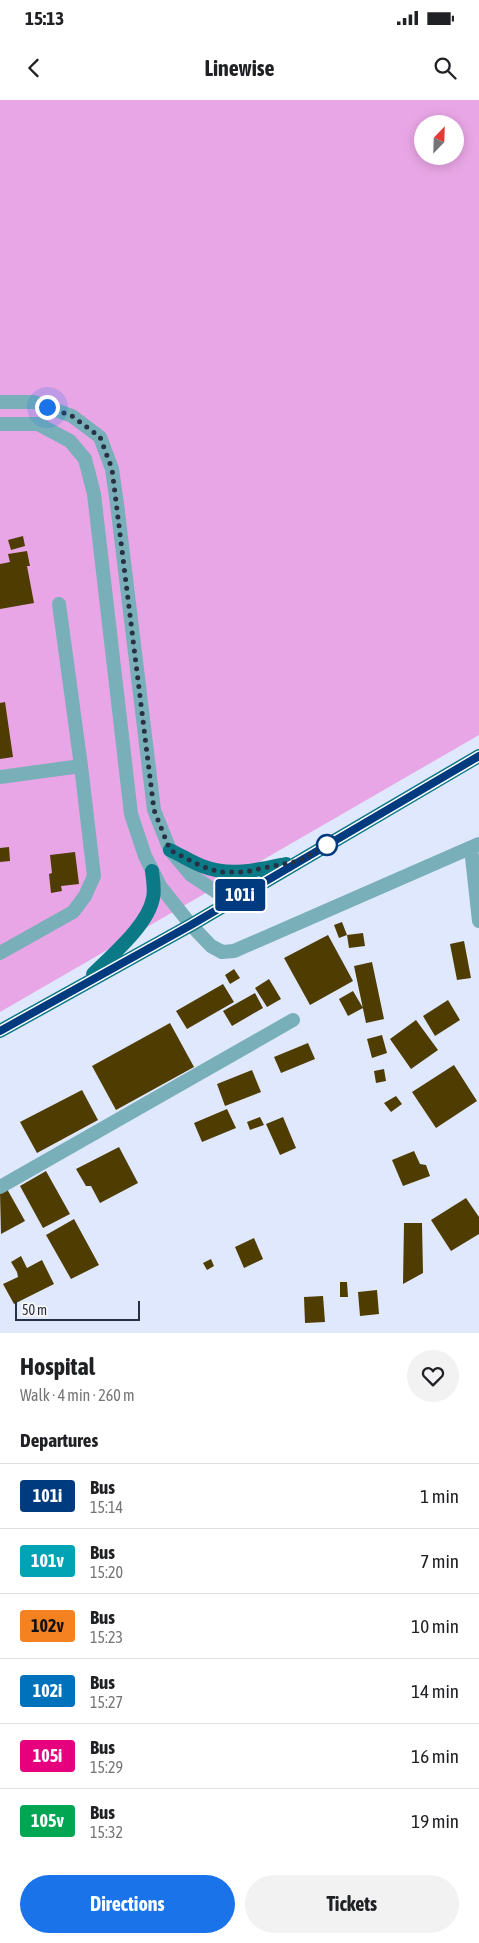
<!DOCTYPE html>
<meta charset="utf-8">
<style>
:root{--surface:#fff;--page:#f2f2f2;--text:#202124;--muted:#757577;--line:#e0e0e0;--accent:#1a73e8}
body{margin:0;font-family:"Asap Condensed",sans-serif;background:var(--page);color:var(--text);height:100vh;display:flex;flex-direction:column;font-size:19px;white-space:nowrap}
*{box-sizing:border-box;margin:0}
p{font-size:16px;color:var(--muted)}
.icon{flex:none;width:28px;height:28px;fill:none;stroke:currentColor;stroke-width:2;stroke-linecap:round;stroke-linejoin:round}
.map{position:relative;height:1233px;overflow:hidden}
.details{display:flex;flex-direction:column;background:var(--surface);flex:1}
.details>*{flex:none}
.badge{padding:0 10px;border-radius:4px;font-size:18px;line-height:32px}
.needle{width:32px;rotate:23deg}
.tools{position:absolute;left:414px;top:15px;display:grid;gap:10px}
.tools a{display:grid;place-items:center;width:50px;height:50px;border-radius:50%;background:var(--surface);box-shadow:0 2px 12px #0003;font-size:25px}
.scale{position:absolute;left:15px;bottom:12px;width:125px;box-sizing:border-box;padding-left:5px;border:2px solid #283044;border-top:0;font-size:14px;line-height:18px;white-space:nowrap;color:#283044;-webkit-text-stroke:4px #f6f6f6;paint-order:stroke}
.you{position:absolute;width:25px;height:25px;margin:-12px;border:4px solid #fff;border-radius:50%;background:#1a73e8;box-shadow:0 0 0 8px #1a73e833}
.map>.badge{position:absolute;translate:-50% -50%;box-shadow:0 0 0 2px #fff}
h2{padding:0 20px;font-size:19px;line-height:45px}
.round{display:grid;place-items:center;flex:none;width:52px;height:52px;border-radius:26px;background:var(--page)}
.head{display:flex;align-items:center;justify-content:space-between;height:85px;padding:0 20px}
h1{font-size:24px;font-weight:700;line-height:38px}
.button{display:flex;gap:10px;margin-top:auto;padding:10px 20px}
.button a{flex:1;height:58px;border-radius:30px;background:var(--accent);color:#fff;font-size:20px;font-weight:700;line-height:58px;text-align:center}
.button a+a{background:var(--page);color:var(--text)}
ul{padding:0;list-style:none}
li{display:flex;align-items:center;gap:15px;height:65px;padding:0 20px;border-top:1px solid var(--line)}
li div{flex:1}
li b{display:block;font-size:19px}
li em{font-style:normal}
li .badge{min-width:55px;font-weight:700;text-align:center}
.status{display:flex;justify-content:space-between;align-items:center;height:35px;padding:0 25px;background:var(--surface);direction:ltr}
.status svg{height:14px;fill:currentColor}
header{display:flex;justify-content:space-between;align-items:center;height:65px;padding:0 20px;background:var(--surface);font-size:22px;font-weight:700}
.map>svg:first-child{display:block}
</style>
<div class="status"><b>15:13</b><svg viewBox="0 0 49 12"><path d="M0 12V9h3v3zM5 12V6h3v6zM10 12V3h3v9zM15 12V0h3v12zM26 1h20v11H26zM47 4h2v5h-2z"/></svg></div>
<header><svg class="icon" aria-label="back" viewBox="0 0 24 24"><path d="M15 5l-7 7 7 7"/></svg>Linewise<svg class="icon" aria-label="search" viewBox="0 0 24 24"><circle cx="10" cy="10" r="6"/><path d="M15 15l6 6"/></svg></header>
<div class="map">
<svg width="479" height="1233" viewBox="0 0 479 1233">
<rect width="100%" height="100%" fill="#e0e8fd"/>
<!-- green -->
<path fill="#e9a6e6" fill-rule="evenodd" d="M0,0h479v635l-479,277zM422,24h33v32h-33z"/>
<!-- building -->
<path fill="#4f3c01" d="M23,436l2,10 -14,4 -3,-10z
M27,451l3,15h-3l7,37 -34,6v-45l10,-2 -2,-8z
M5,602l8,55 -13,2v-56z
M9,747l1,14 -10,1v-14z
M75,752l4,32 -18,2 1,5 -11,2 -2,-19 3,-1 -2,-18z
M342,822l5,13 -8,3 -5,-13z
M363,833l2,13 -16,2 -2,-13z
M328,835l25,46 -43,24 -26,-47z
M464,841l7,37 -14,2 -7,-36z
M372,862l12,57 -18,4 -12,-57z
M234,869l6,9 -10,6 -5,-9z
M269,879l12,20 -14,8 -12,-19z
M223,884l11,18 -47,27 -11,-18z
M353,891l10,17 -15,8 -9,-17z
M255,893l8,15 -31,18 -9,-15z
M448,900l12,20 -25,16 -12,-20z
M416,920l22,30 -27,19 -21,-30z
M170,923l24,44 -78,43 -24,-44z
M382,935l5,18 -15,5 -5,-19z
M308,943l7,16 -34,14 -7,-16z
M454,965l23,36 -41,27 -24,-36z
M384,969l2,12 -10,2 -2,-12z
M252,970l9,22 -36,14 -8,-22z
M82,990l16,30 -61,33 -17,-31z
M396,996l6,8 -11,8 -7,-9z
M227,1009l9,19 -34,14 -8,-19z
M260,1017l4,8 -14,5 -3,-8z
M283,1017l13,31 -16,7 -14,-31z
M119,1047l19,36 -38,20 -9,-17h-5l-10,-17z
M414,1051l6,13 6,1 4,11 -27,10 -11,-26z
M46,1071l24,43 -27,14 -23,-42z
M7,1089l18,32 -24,13 -1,-41z
M466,1098l13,19v17l-28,17 -20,-31z
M74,1119l25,46 -28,14 -25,-44z
M404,1123h18l1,50 -20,11z
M254,1138l9,21 -19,9 -9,-21z
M21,1156l6,12 15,-8 12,24 -40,20 -11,-20 15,-7 -1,-5 -6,-10z
M211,1159l3,7 -7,4 -4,-7z
M340,1182h7l1,15h-8z
M377,1190l2,24 -19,2 -2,-24z
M323,1196l2,26 -20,1 -1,-26z"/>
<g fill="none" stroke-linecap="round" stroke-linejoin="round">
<!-- minor -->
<path stroke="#78afb8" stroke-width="14" d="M0,302h34l38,14 28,21 12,32 5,35 37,306 16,40 21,25 39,26
M0,324h38l32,17 15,18 9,35 37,320 14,42 15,30 31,39 20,21 11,6 12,-1 245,-107
M0,677l81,-11
M471,748l8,73
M0,853l73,-41 12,-16 9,-20 -13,-110 -22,-162
M0,1087l293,-167"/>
<!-- primary -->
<path stroke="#0c7986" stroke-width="14" d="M170,750c11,5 21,12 32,16 28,11 56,4 84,-2
M93,874c19,-19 55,-49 60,-76 2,-8 0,-18 -1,-27
M0,931l191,-106 288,-169"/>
</g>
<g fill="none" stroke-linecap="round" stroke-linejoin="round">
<defs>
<path id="line" d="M0,931l191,-106 288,-169"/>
</defs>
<!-- line casing -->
<use href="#line" stroke="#fff" stroke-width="11"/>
<!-- line -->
<use href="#line" stroke="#003b80" stroke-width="8"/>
<!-- walk -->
<path stroke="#283044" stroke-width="5" stroke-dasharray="0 9" d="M47,307l25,9 28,21 12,32 42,341 16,40 31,16 18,6h25l55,-11 28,-16"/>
</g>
<!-- markers -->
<circle fill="#fff" stroke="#003b80" stroke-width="2.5" cx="327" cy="745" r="10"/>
</svg>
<div class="tools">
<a><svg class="needle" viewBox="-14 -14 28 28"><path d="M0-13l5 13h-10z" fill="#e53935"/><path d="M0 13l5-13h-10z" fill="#757577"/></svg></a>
</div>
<div class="scale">50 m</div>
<div class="you" style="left:47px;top:307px"></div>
<b class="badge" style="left:240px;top:795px;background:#003b80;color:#fff">101i</b>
</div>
<section class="details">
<div class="head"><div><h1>Hospital</h1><p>Walk · 4 min · 260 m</p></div><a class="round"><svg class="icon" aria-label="heart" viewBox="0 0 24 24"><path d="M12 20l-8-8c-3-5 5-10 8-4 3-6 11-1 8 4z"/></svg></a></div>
<h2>Departures</h2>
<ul>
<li><span class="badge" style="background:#003b80;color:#fff">101i</span><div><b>Bus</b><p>15:14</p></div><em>1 min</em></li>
<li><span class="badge" style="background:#00a3b4;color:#fff">101v</span><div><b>Bus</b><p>15:20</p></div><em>7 min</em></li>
<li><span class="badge" style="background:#f58220;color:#111">102v</span><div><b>Bus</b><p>15:23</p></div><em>10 min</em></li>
<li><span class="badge" style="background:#0072bc;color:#fff">102i</span><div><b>Bus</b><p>15:27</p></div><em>14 min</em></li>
<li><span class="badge" style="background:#e6007e;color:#fff">105i</span><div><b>Bus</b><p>15:29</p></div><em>16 min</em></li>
<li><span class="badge" style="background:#00a651;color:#fff">105v</span><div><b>Bus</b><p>15:32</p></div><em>19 min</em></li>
</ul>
<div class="button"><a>Directions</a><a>Tickets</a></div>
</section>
